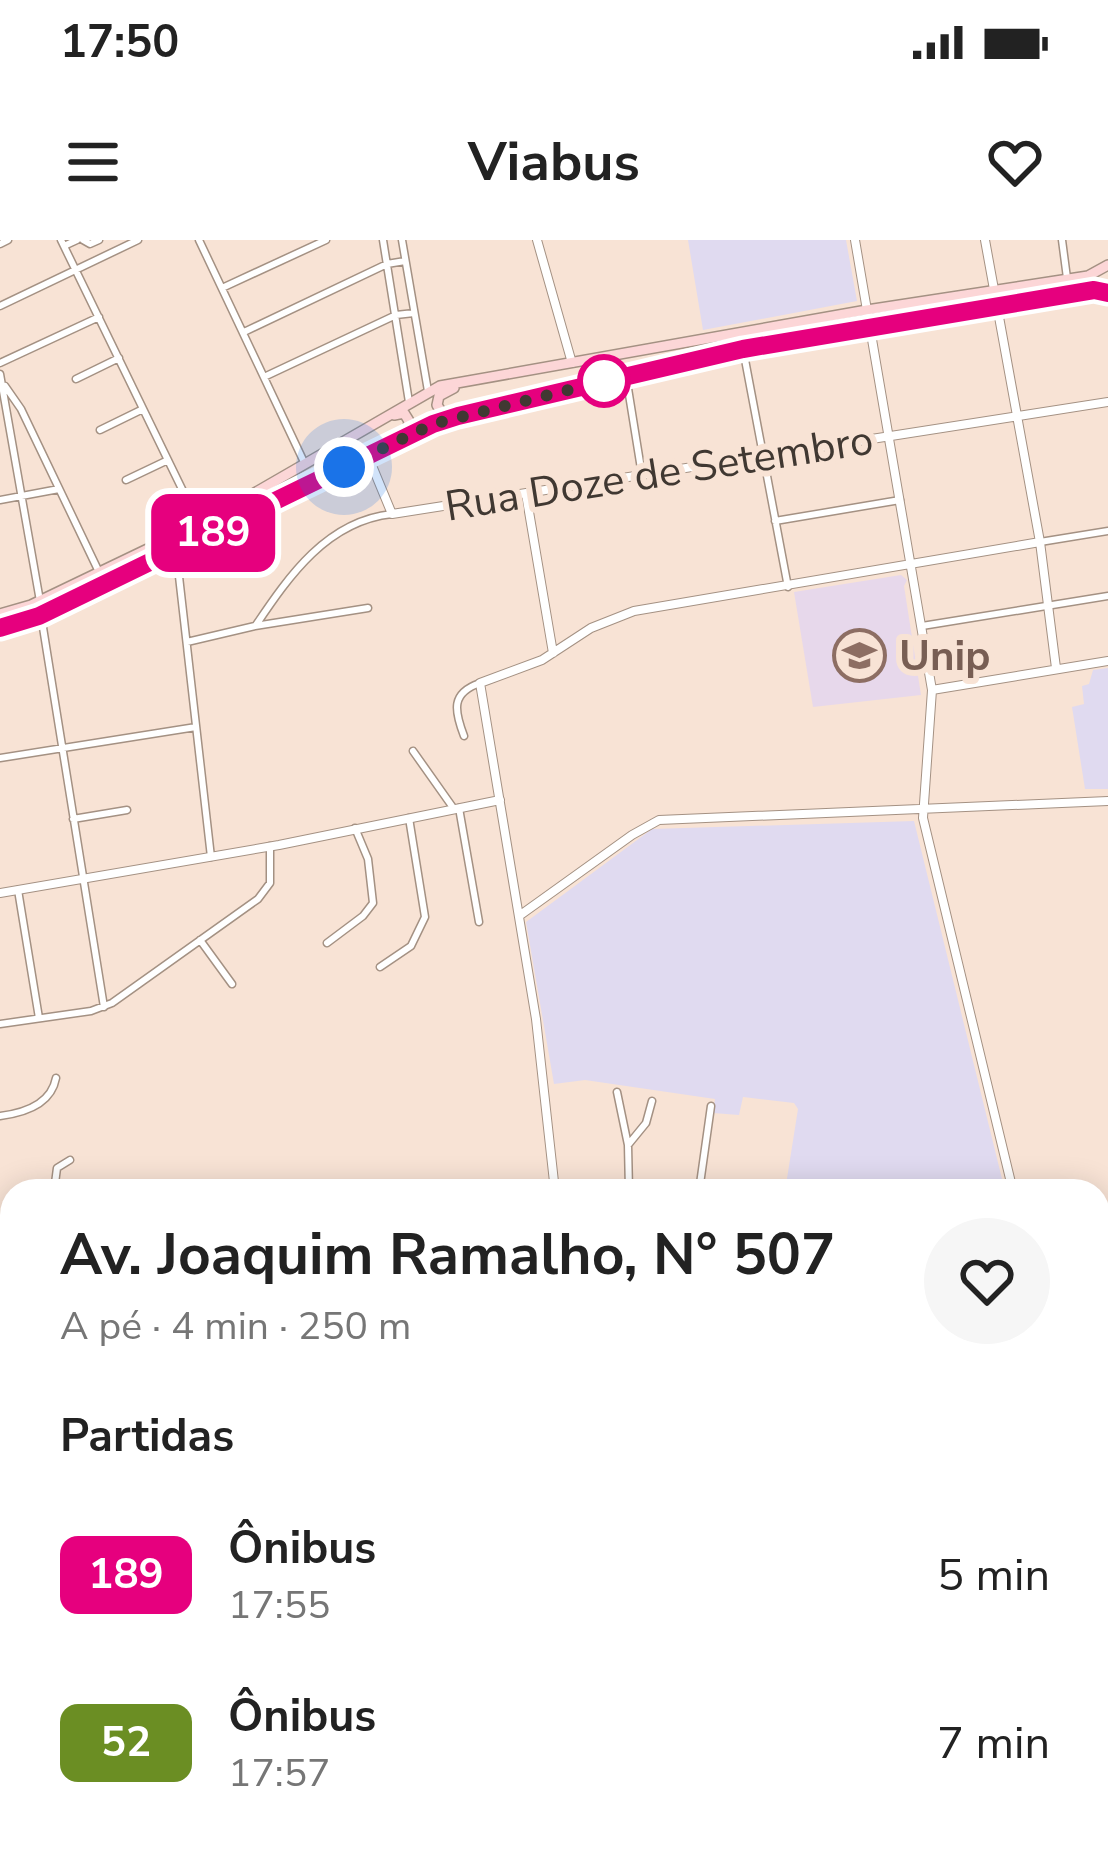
<!DOCTYPE html>
<html lang="pt">
<meta charset="utf-8">
<style>
:root{--surface:#fff;--page:#f6f6f6;--text:#222;--muted:#767676}
body{margin:0;font-family:"Nunito Sans",sans-serif;background:var(--page);color:var(--text);height:100vh;display:flex;flex-direction:column;font-size:45px;white-space:nowrap}
*{box-sizing:border-box;margin:0}
p{font-size:39px;color:var(--muted)}
.icon{flex:none;width:66px;height:66px;fill:none;stroke:currentColor;stroke-width:2;stroke-linecap:round;stroke-linejoin:round}
.map{position:relative;flex:1;overflow:hidden}
.side{position:absolute;left:0px;top:939px;width:1110px;height:672px;display:flex;flex-direction:column;background:var(--surface);border-radius:36px 36px 0 0;box-shadow:0 6px 30px #0003}
.side>*{flex:none}
.badge{padding:0 24px;border-radius:18px;font-size:42px;line-height:78px}
.you{position:absolute;width:60px;height:60px;margin:-30px;border:9px solid #fff;border-radius:50%;background:#1a73e8;box-shadow:0 0 0 18px #1a73e833}
.map>.badge{position:absolute;translate:-50% -50%;box-shadow:0 0 0 6px #fff}
h2{padding:0 60px;font-size:45px;line-height:108px}
.round{display:grid;place-items:center;flex:none;width:126px;height:126px;border-radius:63px;background:var(--page)}
.overview{display:flex;align-items:center;justify-content:space-between;height:204px;padding:0 60px}
h1{font-size:57px;font-weight:700;line-height:90px}
ul{padding:0;list-style:none}
li{display:flex;align-items:center;gap:36px;height:168px;padding:0 60px}
li div{flex:1}
li b{display:block;font-size:45px}
li em{font-style:normal}
li .badge{min-width:132px;font-weight:700;text-align:center}
.status{display:flex;justify-content:space-between;align-items:center;height:84px;padding:0 60px;background:var(--surface);direction:ltr}
.status svg{height:33px;fill:currentColor}
header{display:flex;justify-content:space-between;align-items:center;height:156px;padding:0 60px;background:var(--surface);font-size:54px;font-weight:700}
.map>svg:first-child{display:block}
</style>
<div class="status"><b>17:50</b><svg viewBox="0 0 49 12"><path d="M0 12V9h3v3zM5 12V6h3v6zM10 12V3h3v9zM15 12V0h3v12zM26 1h20v11H26zM47 4h2v5h-2z"/></svg></div>
<header><svg class="icon" aria-label="menu" viewBox="0 0 24 24"><path d="M4 6h16M4 12h16M4 18h16"/></svg>Viabus<svg class="icon" aria-label="heart" viewBox="0 0 24 24"><path d="M12 20l-8-8c-3-5 5-10 8-4 3-6 11-1 8 4z"/></svg></header>
<div class="map">
<svg width="1108" height="1611" viewBox="0 0 1108 1611">
<rect width="100%" height="100%" fill="#f8e3d5"/>
<!-- commercial -->
<path fill="#e0daf0" d="M688,0h158l11,61 -154,29z
M1108,428v121h-23l-13,-82 12,-3 -2,-18 7,-2 4,-14z
M914,581l91,370h-220l13,-82 -4,-6 -51,-6 -4,18 -26,-2 2,-14 -130,-19 -31,4 -28,-162 126,-93z"/>
<!-- education -->
<path fill="#e7d8eb" d="M901,335l6,5 -3,6 17,109 -108,12 -19,-115z"/>
<!-- green -->
<path fill="#b7e5ae" d="M708,1599h139l9,12h-135z"/>
<g fill="none" stroke-linecap="round" stroke-linejoin="round">
<defs>
<path id="pedestrian" d="M761,1599l8,12"/>
<path id="minor" d="M61,0l138,284
M83,0l7,4 9,-4
M199,0l105,222
M383,0l26,162
M402,0l26,151
M1062,0l5,38
M0,4l8,-4
M64,6l13,-6
M222,48l104,-48
M0,66l138,-66
M244,92l143,-68 18,-3
M743,109l45,238
M0,123l99,-46
M0,134l40,227
M626,136l16,99
M264,137l132,-62 18,-2
M76,139l43,-21
M5,146l16,23 78,163
M100,190l43,-21
M126,240l42,-20
M0,260l59,-11
M775,281l125,-21
M1040,302l68,-11
M176,310l35,307
M41,375l63,392
M256,385c33,-49 71,-104 136,-111
M922,386l186,-30
M187,402l68,-16 113,-18
M464,496c-10,-26 -13,-43 16,-53
M413,511l41,58
M0,518l196,-31
M459,568l20,114
M73,579l54,-9
M18,650l21,128
M200,700l32,44
M327,703l36,-27 10,-13 -5,-44 -13,-31
M380,727l31,-21 14,-29 -16,-99
M0,784l91,-13 21,-8 146,-104 12,-16v-37
M617,852l11,53
M0,876c24,-3 51,-11 56,-38
M54,951l3,-23 13,-8
M629,951l-1,-46 18,-22 6,-22
M699,951l12,-85
M0,1299l12,31
M0,1586l12,-5
M899,1599l18,12
M957,1611l14,-12"/>
<path id="tertiary" d="M537,0l35,123
M855,0l77,450 -9,128 90,373
M985,0l55,302 16,126
M368,216l24,58 716,-112
M526,254l27,159
M932,450l176,-29
M0,653l279,-48 221,-45
M519,676l113,-81 27,-15 449,-19
M555,951l-19,-172 -56,-336 62,-23 49,-32 43,-17 406,-69
M0,1435l12,-5
M1098,1490l10,4"/>
<path id="secondary" d="M454,174l-12,-1 -5,-8 2,-9 15,-8
M394,175l10,-2 5,8 -1,7 -13,9
M0,374l31,-9 175,-84 234,-135 427,-76 221,-34 20,-11
M0,388l39,-11 389,-190 29,-10 286,-68 351,-59 14,3
M0,987l12,231
M1098,1071l10,-6
M1098,1093l10,-6
M0,1253l12,-7"/>
<path id="primary" d="M1098,1381l10,6
M1098,1407l10,-9
M227,1611l12,-12
M246,1611l13,-12"/>
</defs>
<!-- pedestrian casing -->
<use href="#pedestrian" stroke="#a49183" stroke-width="8"/>
<!-- minor casing -->
<use href="#minor" stroke="#a49183" stroke-width="9"/>
<!-- tertiary casing -->
<use href="#tertiary" stroke="#a49183" stroke-width="10"/>
<!-- secondary casing -->
<use href="#secondary" stroke="#a49183" stroke-width="12"/>
<!-- primary casing -->
<use href="#primary" stroke="#b66260" stroke-width="12"/>
<!-- pedestrian -->
<use href="#pedestrian" stroke="#fff" stroke-width="4.5"/>
<!-- minor -->
<use href="#minor" stroke="#fff" stroke-width="6"/>
<!-- tertiary -->
<use href="#tertiary" stroke="#fff" stroke-width="8"/>
<!-- secondary -->
<use href="#secondary" stroke="#fcd6d7" stroke-width="9"/>
<!-- primary -->
<use href="#primary" stroke="#faaeaf" stroke-width="9"/>
</g>
<g fill="none" stroke-linecap="round" stroke-linejoin="round">
<defs>
<path id="line" d="M0,388l39,-12 394,-192 25,-8 285,-67 351,-59 14,3"/>
</defs>
<!-- line casing -->
<use href="#line" stroke="#fff" stroke-width="27"/>
<!-- line -->
<use href="#line" stroke="#e6007e" stroke-width="18"/>
<!-- walk -->
<path stroke="#403832" stroke-width="12" stroke-dasharray="0 21.6" d="M344,227l89,-43 171,-43"/>
</g>
<!-- icons -->
<defs>
<symbol id="university-ring" viewBox="-11 -11 22 22"><circle r="9.5" fill="#f8e3d5" stroke="#8d6e63" stroke-width="1.5"/><path d="M0-5L7-2L0 1L-7-2ZM-4 1L0 2.5L4 1V4Q0 6-4 4Z" fill="#8d6e63"/></symbol>
</defs>
<g fill-rule="evenodd">
<use href="#university-ring" x="830" y="386" width="59" height="59"/>
</g>
<!-- markers -->
<circle fill="#fff" stroke="#e6007e" stroke-width="6" cx="604" cy="141" r="24"/>
<g text-anchor="middle" stroke-width="12" stroke-linejoin="round" paint-order="stroke">
<!-- street labels -->
<g font-size="42" fill="#403832" stroke="#f8e3d5">
<text transform="translate(659 232) rotate(-9)" y="15">Rua Doze de Setembro</text>
</g>
<!-- education labels -->
<g font-size="42" font-weight="bold" fill="#785e54" stroke="#f8e3d5" text-anchor="start">
<text x="899" y="430">Unip</text>
</g>
</g>
</svg>
<div class="you" style="left:344px;top:227px"></div>
<b class="badge" style="left:213px;top:293px;background:#e6007e;color:#fff">189</b>
<section class="side">
<div class="overview"><div><h1>Av. Joaquim Ramalho, N° 507</h1><p>A pé · 4 min · 250 m</p></div><a class="round"><svg class="icon" aria-label="heart" viewBox="0 0 24 24"><path d="M12 20l-8-8c-3-5 5-10 8-4 3-6 11-1 8 4z"/></svg></a></div>
<h2>Partidas</h2>
<ul>
<li><span class="badge" style="background:#e6007e;color:#fff">189</span><div><b>Ônibus</b><p>17:55</p></div><em>5 min</em></li>
<li><span class="badge" style="background:#6b8e23;color:#fff">52</span><div><b>Ônibus</b><p>17:57</p></div><em>7 min</em></li>
</ul>
</section>
</div>
